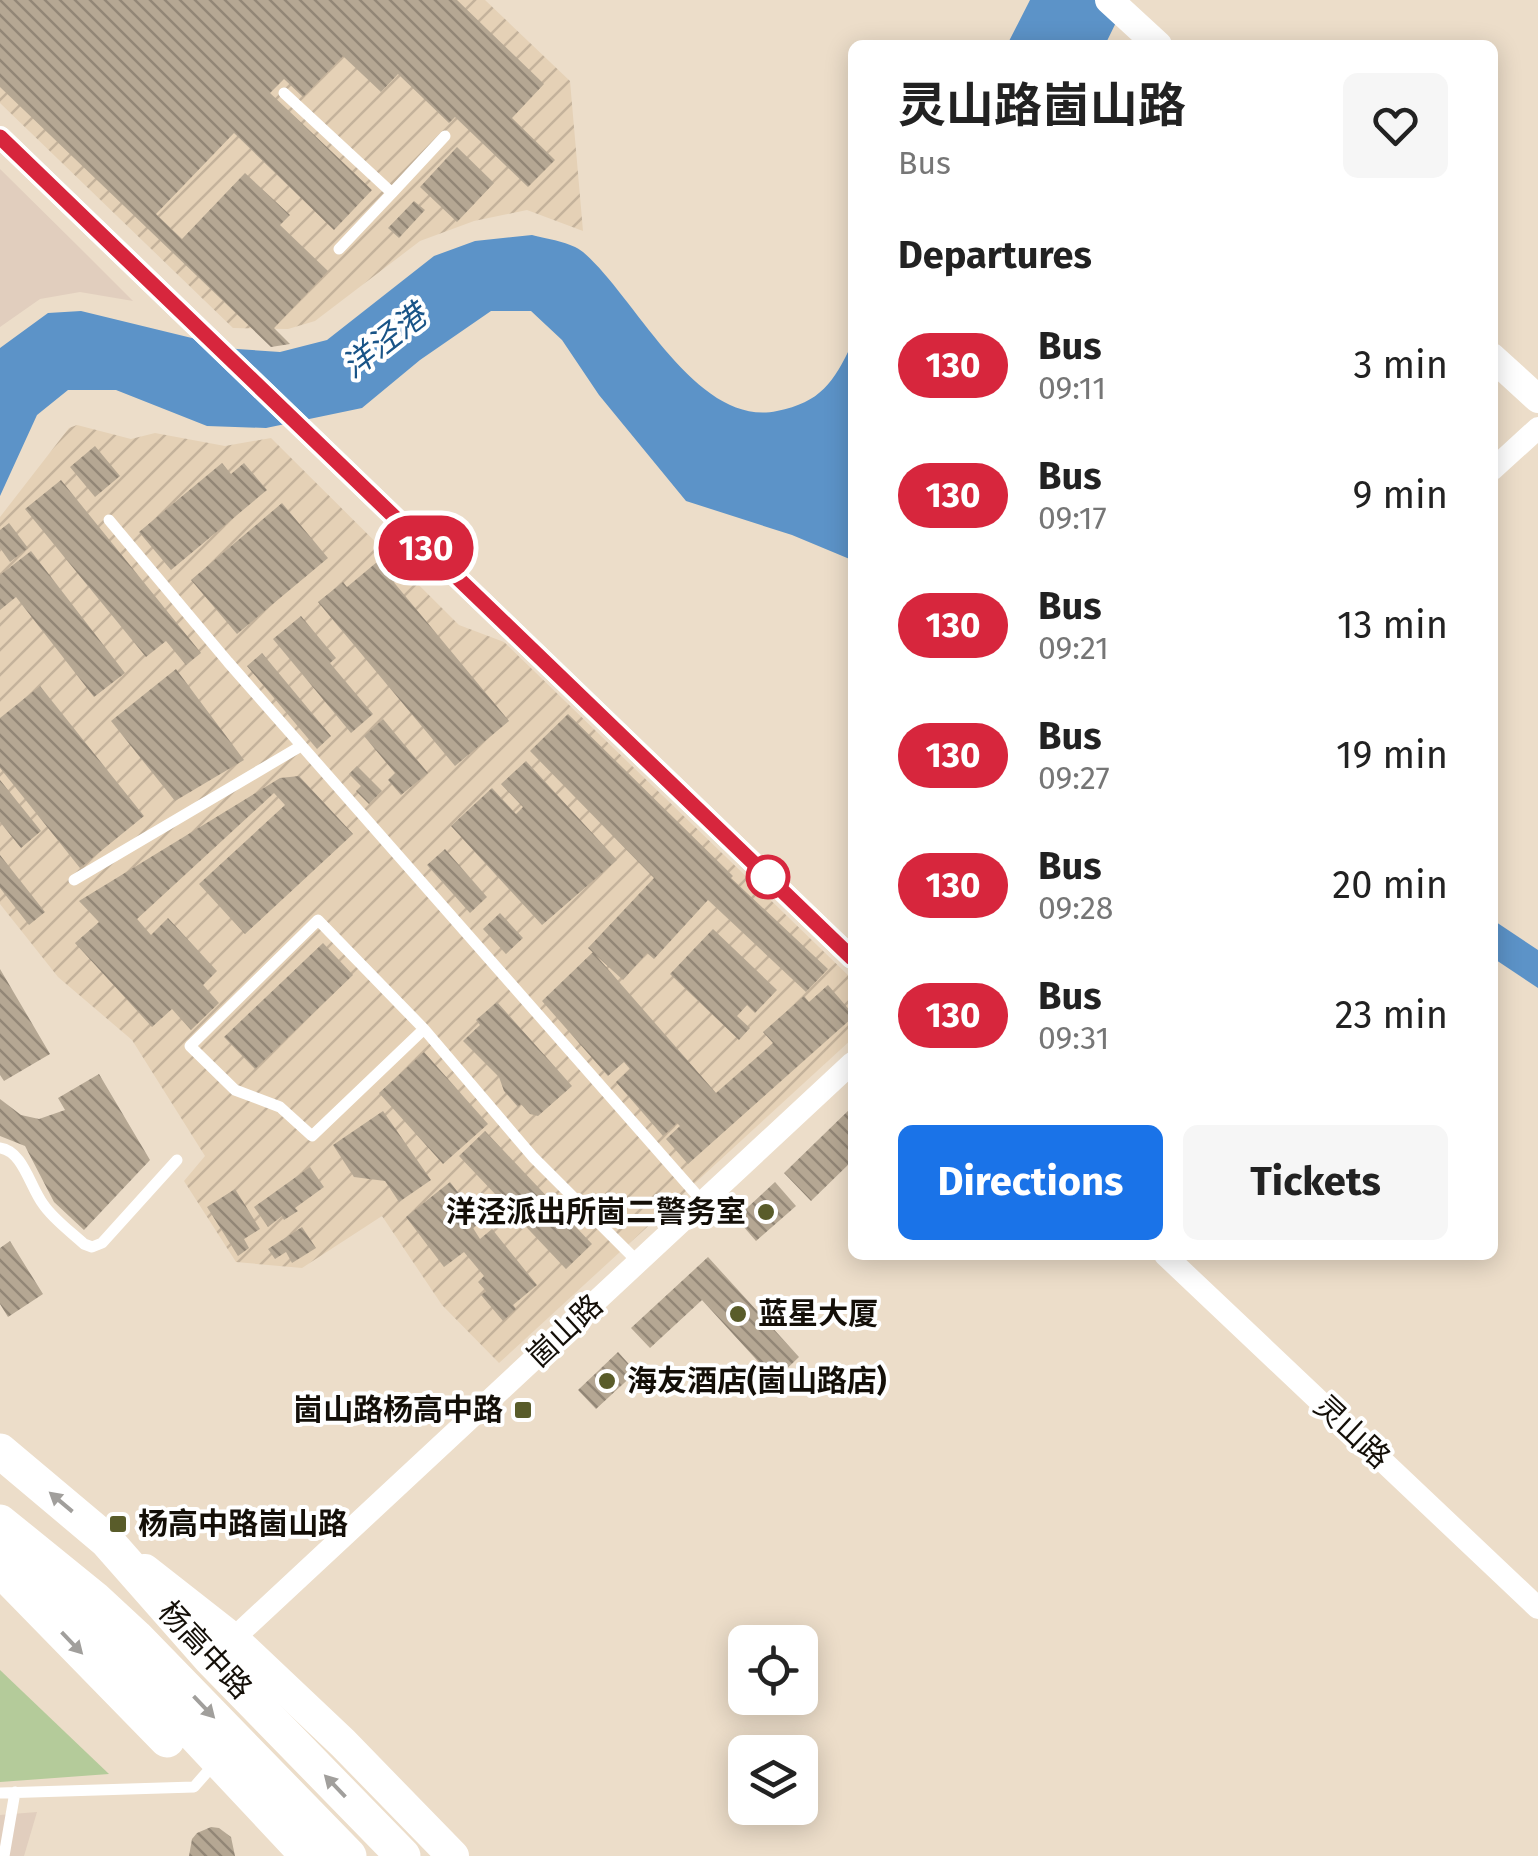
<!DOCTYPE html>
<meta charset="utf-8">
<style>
:root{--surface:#fff;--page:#f6f6f6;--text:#222;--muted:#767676;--accent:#1a73e8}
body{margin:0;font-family:"Fira Sans","Noto Sans SC",sans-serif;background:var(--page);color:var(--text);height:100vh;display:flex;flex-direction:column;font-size:38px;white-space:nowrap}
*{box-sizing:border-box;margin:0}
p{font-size:32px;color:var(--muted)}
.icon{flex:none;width:55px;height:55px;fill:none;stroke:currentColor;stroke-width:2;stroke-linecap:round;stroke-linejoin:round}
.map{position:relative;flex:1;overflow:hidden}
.panel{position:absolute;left:848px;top:40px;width:650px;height:1220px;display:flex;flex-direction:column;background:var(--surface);border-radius:15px;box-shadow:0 5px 25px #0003}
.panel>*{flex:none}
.badge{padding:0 20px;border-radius:32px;font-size:35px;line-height:65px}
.tools{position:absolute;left:728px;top:1625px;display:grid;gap:20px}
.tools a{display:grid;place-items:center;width:90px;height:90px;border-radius:15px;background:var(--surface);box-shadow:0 5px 25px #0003;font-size:50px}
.map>.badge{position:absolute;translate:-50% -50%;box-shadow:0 0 0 5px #fff}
h2{padding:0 50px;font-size:38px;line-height:90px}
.round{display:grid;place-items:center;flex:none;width:105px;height:105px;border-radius:15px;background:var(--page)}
.head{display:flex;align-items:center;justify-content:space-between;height:170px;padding:0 50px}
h1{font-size:48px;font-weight:700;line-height:75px}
.button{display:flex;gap:20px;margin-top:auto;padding:20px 50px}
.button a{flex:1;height:115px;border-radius:15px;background:var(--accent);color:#fff;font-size:40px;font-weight:700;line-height:115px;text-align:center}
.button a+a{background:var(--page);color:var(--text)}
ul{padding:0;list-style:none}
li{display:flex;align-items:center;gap:30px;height:130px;padding:0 50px}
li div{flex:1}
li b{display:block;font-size:38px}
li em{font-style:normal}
li .badge{min-width:110px;font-weight:700;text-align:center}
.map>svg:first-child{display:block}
</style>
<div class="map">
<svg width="1538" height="1856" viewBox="0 0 1538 1856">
<defs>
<pattern id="industrial-furrows" width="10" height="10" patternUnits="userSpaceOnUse" patternTransform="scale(2.5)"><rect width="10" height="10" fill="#e5d1b6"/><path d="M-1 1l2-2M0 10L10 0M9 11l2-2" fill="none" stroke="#c4b29b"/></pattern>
<pattern id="building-back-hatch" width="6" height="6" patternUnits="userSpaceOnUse" patternTransform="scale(2.5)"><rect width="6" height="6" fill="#b5a793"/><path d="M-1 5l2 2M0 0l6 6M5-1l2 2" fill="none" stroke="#928676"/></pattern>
</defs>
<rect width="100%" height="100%" fill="#ecddc9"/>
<!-- commercial -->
<path fill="#e1cebe" d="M0,169l85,84 48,48 -53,-9 -40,7 -40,28z
M37,1812l-13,44h-24v-41z"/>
<!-- industrial -->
<path fill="url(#industrial-furrows)" d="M0,0h485l85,81 13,150 -56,-21 -53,11 -54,20 -105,80 -27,8 -55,-1 -233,-225z
M77,425l54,14 24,-6 70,13 46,-8 188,187 45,17 348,337v60l-353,324 -57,-58 -60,-89 -80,52 -66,-6 -52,-81 21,-25 -73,-116 -74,-63 -58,-73v-387l69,-89z"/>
<!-- garden -->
<path fill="#b4cb9a" d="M0,1670l109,104 -109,8z"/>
<!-- water -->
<path fill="#5c93c8" d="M1030,0h97l-22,45h-98z
M532,235c15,4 39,7 51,17 52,44 113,176 194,159 44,-9 56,-28 75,-67v216l-60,-25 -106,-34 -87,-106 -37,-55 -31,-29h-40l-71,49 -58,48 -96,20 -59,-2 -91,-36h-48l-31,25 -37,81v-148l48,-35 33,-2 156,38 43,3 47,-12 107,-84 41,-15z
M1493,920l45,30v38l-45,-30z"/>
<!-- building -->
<path fill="url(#building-back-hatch)" d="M0,0h457l87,84 -32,34 43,42 -27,27 -73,-70 -6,6 -51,-49 -17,18 -38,-36 -40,41 -19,-18 -14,14 102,97 -38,40 -100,-97 -78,81 26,25 63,-66 45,42 -10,10 48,46 -54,57 16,16 -19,3 -271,-260z
M457,147l37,36 -37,39 -37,-35z
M414,201l11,9 -26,28 -11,-10z
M95,446l25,30 -25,21 -25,-30z
M222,463l9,11 13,-11 23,27 -96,80 -32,-38z
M61,480l140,173 -15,12 -20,-24 -20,16 -121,-148z
M282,503l46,55 -91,76 -46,-54z
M9,523l19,25 -18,14 -10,-14v-18z
M31,551l94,122 -31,24 -78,-100 -16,13v-35z
M377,562l132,159 -54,45 -137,-164 25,-20 4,5z
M301,616l35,42 -6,5 43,51 -22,19 -78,-94z
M262,653l69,83 -14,13 -70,-83z
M176,669l68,91 -69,41 -64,-80z
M40,686l104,130 -64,52 -80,-100v-50z
M568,714l165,162 -2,2 97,91 -22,23 -98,-92 -54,59 -7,-6 -24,27 -35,-32 66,-70 -124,-127z
M383,719l45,54 -27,22 -13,-15 7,-7 -31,-37z
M526,761l91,99 -75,65 -91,-99 41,-38 24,26 7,-7 -22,-23z
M357,766l25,25 -13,13 -13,-13 5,-5 -12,-12z
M299,776l54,58 -108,100 -46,-50 86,-79 -11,-12 -137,126 14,16 17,-17 49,53 -14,14 16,18 -28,27 -19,-21 -20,18 -77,-84 24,-21 -20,-21 201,-123z
M0,780l41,51 -20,17 -21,-26z
M445,849l42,48 -17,16 -43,-48z
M0,855l45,57 -16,13 -29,-37z
M500,913l23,25 -17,16 -23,-25z
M713,929l64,61 -22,23 -8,-8 -10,11 13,12 -11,12 -69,-66z
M323,943l30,32 -98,94 -31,-32z
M593,952l123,141 57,-50 -10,-11 41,-36 5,6 19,-17 24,28v5l-164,146 -22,-25 14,-13 -3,-3 -14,13 -47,-54 14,-13 -6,-7 -16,14 -66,-75z
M0,969l50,85 -46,27 -4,-6z
M497,1002l75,84 -34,30 -8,-2 -9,-10 -3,3 -14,-16 -5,-14 -36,-36 17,-16 -4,-5z
M424,1052l64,72 -45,40 -64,-71z
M99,1074l51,86 -66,70 -30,-28 -29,-56 -25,-10v-37l21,16 18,4 26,-9 -7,-12z
M852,1107v54l-41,40 -27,-28z
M383,1111l48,69 -32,22 -14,-21 -31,-4 -21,-32z
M485,1131l107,113 -26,25 -107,-113z
M310,1167l14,20 -29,21 3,3 -14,9 -2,-4 -14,11 -14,-20z
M450,1182l31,40 -8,6 7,11 12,-10 45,56 -24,20 3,4 -13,12 -22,-26 5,-4 -8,-9 6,-6 -20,-24 -20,15 -38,-50z
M775,1182l21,24 -40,35 -20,-23z
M235,1189l25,40 -16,10 5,9 -11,8 -31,-49z
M302,1227l14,21 -24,15 -6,-11 -11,7 -7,-10z
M10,1241l33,53 -35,23 -8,-13v-56z
M708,1257l91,100 -24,23 -73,-80 -52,48 -19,-20z
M618,1352l18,20 -40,37 -18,-19z
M211,1827l8,1 12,9 4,19h-46l3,-17 5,-6z"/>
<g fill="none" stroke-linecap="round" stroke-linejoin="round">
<!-- service -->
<path stroke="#fff" stroke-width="11" d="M284,93l108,100 53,-57
M339,249l53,-56
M109,520l119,142 475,540
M74,880l227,-134
M424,1029l-112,107 -32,-29 -45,-17 -45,-44 128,-126 106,109 109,128 105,105
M0,1148c23,3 30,39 43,56 10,15 28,28 41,40l8,3 10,-4 75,-83
M0,1793l194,-6 21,-24
M4,1856l11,-64"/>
<!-- minor -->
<path stroke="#fff" stroke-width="22" d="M0,137l852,821
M1492,470l46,-42
M1165,1255l373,353
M233,1639l619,-576"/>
<!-- tertiary -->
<path stroke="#fff" stroke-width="28" d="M1109,0l49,45
M1492,357l46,42"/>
<!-- primary -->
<path stroke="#fff" stroke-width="32" d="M11,1550l72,66
M145,1570l88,69 110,104 110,113"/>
<!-- trunk -->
<path stroke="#fff" stroke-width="35" d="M0,1451l106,89 104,118 193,198
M0,1522l95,77 41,38 213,219
M0,1569l167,171
M100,1634l208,222"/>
</g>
<!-- one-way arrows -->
<defs><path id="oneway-solid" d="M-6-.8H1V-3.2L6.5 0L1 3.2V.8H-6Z" transform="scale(2.5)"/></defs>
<g fill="#a19f9c">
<use href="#oneway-solid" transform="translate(61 1502) rotate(-140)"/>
<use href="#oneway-solid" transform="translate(72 1643) rotate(46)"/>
<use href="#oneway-solid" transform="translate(204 1707) rotate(46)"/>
<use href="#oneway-solid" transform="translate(335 1786) rotate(-134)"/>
</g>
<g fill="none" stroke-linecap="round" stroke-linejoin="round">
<defs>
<path id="line" d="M0,137l852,821"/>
</defs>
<!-- line casing -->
<use href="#line" stroke="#fff" stroke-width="22"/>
<!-- line -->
<use href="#line" stroke="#d7263d" stroke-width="15"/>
</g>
<!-- markers -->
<circle fill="#fff" stroke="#d7263d" stroke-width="5" cx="768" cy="877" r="20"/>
<g fill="#595c2a" stroke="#fff" stroke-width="4">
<circle cx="766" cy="1212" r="10"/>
<circle cx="738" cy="1314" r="10"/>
<circle cx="607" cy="1381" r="10"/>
<rect x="513" y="1400" width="20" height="20" rx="5"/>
<rect x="108" y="1514" width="20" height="20" rx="5"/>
</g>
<g text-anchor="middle" stroke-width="8" stroke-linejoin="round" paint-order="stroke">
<!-- poi labels -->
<g font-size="30" font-weight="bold" fill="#140f08" stroke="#fff" text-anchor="start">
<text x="746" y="1222" text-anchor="end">洋泾派出所崮二警务室</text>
<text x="758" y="1324">蓝星大厦</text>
<text x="627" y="1391">海友酒店(崮山路店)</text>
<text x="503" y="1420" text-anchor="end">崮山路杨高中路</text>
<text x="138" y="1534">杨高中路崮山路</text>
</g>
<!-- street labels -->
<g font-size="30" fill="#140f08" stroke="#fff">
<text transform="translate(565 1331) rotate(-43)" y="10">崮山路</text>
<text transform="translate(1352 1432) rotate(43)" y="10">灵山路</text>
<text transform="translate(205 1650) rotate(47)" y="10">杨高中路</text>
</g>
<!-- water labels -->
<g font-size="32" font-style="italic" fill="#195487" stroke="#fff">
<text transform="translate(384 341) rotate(-38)" y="11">洋泾港</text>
</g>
</g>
</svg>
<div class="tools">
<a><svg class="icon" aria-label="locate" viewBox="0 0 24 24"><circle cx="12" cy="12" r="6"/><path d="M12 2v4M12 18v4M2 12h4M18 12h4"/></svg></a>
<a><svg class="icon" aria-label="layers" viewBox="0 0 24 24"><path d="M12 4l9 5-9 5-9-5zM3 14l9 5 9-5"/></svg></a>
</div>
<b class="badge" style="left:426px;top:548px;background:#d7263d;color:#fff">130</b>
<section class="panel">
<div class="head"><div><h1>灵山路崮山路</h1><p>Bus</p></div><a class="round"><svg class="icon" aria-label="heart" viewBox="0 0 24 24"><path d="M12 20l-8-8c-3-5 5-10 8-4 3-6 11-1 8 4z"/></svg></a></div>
<h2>Departures</h2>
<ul>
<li><span class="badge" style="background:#d7263d;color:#fff">130</span><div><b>Bus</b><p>09:11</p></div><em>3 min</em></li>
<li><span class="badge" style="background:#d7263d;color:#fff">130</span><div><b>Bus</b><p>09:17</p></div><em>9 min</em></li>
<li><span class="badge" style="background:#d7263d;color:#fff">130</span><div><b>Bus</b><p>09:21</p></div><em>13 min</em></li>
<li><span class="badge" style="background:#d7263d;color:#fff">130</span><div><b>Bus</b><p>09:27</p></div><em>19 min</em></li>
<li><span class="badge" style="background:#d7263d;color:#fff">130</span><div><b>Bus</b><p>09:28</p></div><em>20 min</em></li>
<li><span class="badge" style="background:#d7263d;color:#fff">130</span><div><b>Bus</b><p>09:31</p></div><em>23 min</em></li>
</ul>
<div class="button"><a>Directions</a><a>Tickets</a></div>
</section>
</div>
